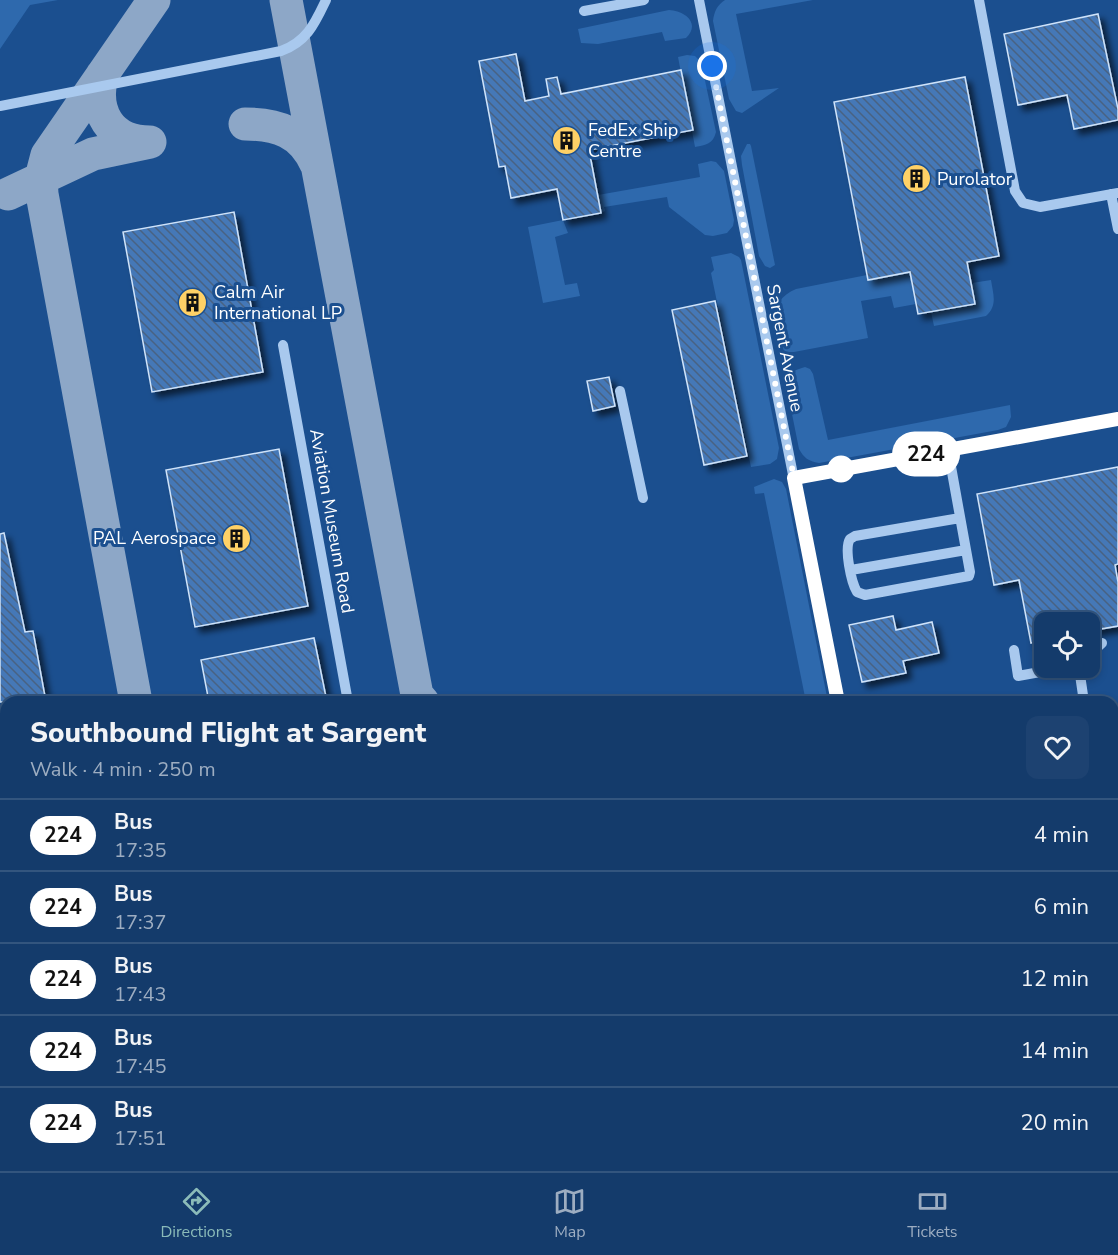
<!DOCTYPE html>
<meta charset="utf-8">
<style>
:root{--surface:#143b6b;--page:#1d4271;--text:#f1f3f6;--muted:#9dadc1;--line:#33557e;--accent:#8bbbb9}
body{margin:0;font-family:"Nunito Sans",sans-serif;background:var(--page);color:var(--text);height:100vh;display:flex;flex-direction:column;font-size:22px;white-space:nowrap}
*{box-sizing:border-box;margin:0}
p{font-size:20px;color:var(--muted)}
.icon{flex:none;width:33px;height:33px;fill:none;stroke:currentColor;stroke-width:2;stroke-linecap:round;stroke-linejoin:round}
.map{position:relative;flex:1;overflow:hidden}
.details{position:absolute;left:0px;top:696px;width:1119px;height:476px;display:flex;flex-direction:column;background:var(--surface);border-radius:18px 18px 0 0;box-shadow:0 3px 9px #0003,0 0 0 2px var(--line)}
.details>*{flex:none}
.badge{padding:0 12px;border-radius:20px;font-size:21px;line-height:39px}
.fabs{position:absolute;left:1034px;top:612px;display:grid;gap:12px}
.fabs a{display:grid;place-items:center;width:66px;height:66px;border-radius:12px;background:var(--surface);box-shadow:0 3px 9px #0003,0 0 0 2px var(--line);font-size:30px}
.you{position:absolute;width:30px;height:30px;margin:-15px;border:4px solid #fff;border-radius:50%;background:#1a73e8;box-shadow:0 0 0 9px #1a73e833}
.map>.badge{position:absolute;translate:-50% -50%;box-shadow:0 0 0 3px #fff}
.round{display:grid;place-items:center;flex:none;width:63px;height:63px;border-radius:12px;background:var(--page)}
.overview{display:flex;align-items:center;justify-content:space-between;height:102px;padding:0 30px}
h1{font-size:28px;font-weight:800;line-height:45px}
ul{padding:0;list-style:none}
li{display:flex;align-items:center;gap:18px;height:72px;padding:0 30px;border-top:2px solid var(--line)}
li div{flex:1}
li b{display:block;font-size:22px}
li em{font-style:normal}
li .badge{min-width:66px;font-weight:700;text-align:center}
.tabs{display:flex;justify-content:space-around;align-items:center;height:84px;border-top:2px solid var(--line);background:var(--surface);font-size:16px;color:var(--muted)}
.tabs a{display:grid;justify-items:center;gap:3px}
.tabs .selected{color:var(--accent)}
.map>svg:first-child{display:block}
</style>
<div class="map">
<svg width="1118" height="1171" viewBox="0 0 1118 1171">
<defs>
<pattern id="building-back-hatch" width="6" height="6" patternUnits="userSpaceOnUse" patternTransform="scale(1.5)"><rect width="6" height="6" fill="#4478b7"/><path d="M-1 5l2 2M0 0l6 6M5-1l2 2" fill="none" stroke="#486282"/></pattern>
<filter id="shadow"><feDropShadow dx="5.5" dy="5.5" stdDeviation="3" flood-color="#0009"/></filter>
</defs>
<rect width="100%" height="100%" fill="#1b4f8f"/>
<!-- green -->
<path fill="#2e69ad" d="M0,0h58l-28,5 -30,44z
M725,0h88l-77,14 16,77 27,-3 -37,25 -6,-2 -7,-12 -16,-78c1,-9 4,-16 12,-21z
M669,10c16,1 32,13 17,28l-21,3 -3,-9 -64,12 -17,-1 -3,-14z
M687,55l8,1 6,6 15,70c-3,12 -10,13 -21,15l-17,-90z
M747,144h3l1,2 24,119 -5,3 -5,-2 -6,-10 -17,-91 -1,-9z
M711,161l5,1 8,9 10,49 -1,6 -6,7 -14,3 -8,-1 -36,-28 -2,-10 -63,10 1,4 -4,2 -3,-18 102,-18 -2,-13z
M563,220l5,13 -13,4 10,48 12,-2 3,13 -37,7 -15,-76z
M731,253l8,4 2,3 38,188 -2,11 -7,5 -19,3 -40,-194 3,-3 -3,-13z
M910,272l6,32 -22,4 -3,-12 -30,5 7,37 -74,14h-8c-7,-6 -8,-13 -10,-22 -4,-19 1,-33 20,-41l71,-14 1,5z
M991,280c2,14 7,25 -5,36l-52,10 -3,-14 43,-10 -2,-19z
M805,367l5,2 3,5 15,66 182,-35 1,12 -5,10 -8,3 -179,33c-11,-2 -15,-5 -20,-14l-13,-65c1,-11 8,-14 19,-17z
M774,479l8,3 4,7 42,213h-22l-42,-209 -9,1 -1,-7z"/>
<g fill="none" stroke-linecap="round" stroke-linejoin="round">
<!-- taxiway -->
<path stroke="#8da7c7" stroke-width="33" d="M286,0l131,695 6,7
M102,75c-9,36 7,67 48,67
M245,124c32,0 57,8 71,40
M8,194l85,-40 57,-12
M136,702l-94,-508 -1,-16 6,-23 107,-155
M553,1166l1,5"/>
</g>
<!-- building -->
<path fill="url(#building-back-hatch)" stroke="#cfe3fa" stroke-width="1.5" filter="url(#shadow)" d="M1098,14l20,95v11l-44,9 -7,-34 -49,10 -14,-71z
M516,54l9,47 24,-5 -3,-17 11,-2 4,17 120,-24 12,60 -104,20 12,63 -38,7 -6,-31 -46,9 -6,-32 -6,1 -20,-106z
M965,77l34,179 -32,6 8,42 -57,10 -8,-42 -42,8 -34,-178z
M234,212l29,160 -111,20 -29,-160z
M715,301l32,155 -43,9 -32,-155z
M609,377l6,29 -22,5 -6,-30z
M279,449l29,157 -113,21 -29,-157z
M1118,467v97l-3,1 3,17v44l-29,5v-9h-45v18l-13,3 -12,-63 -25,5 -17,-91z
M4,533l21,99 8,-1 13,71h-46v-168z
M893,616l3,14 36,-8 7,31 -36,8 3,12 -44,9 -13,-57z
M314,638l13,64h-118l-8,-42z"/>
<g fill="none" stroke-linecap="round" stroke-linejoin="round">
<!-- minor -->
<path stroke="#a9c9ee" stroke-width="10" d="M699,0l139,702
M979,0l36,191 8,12 17,4 78,-14
M584,11l60,-11
M0,106l281,-55c26,-9 34,-28 45,-51
M1111,194l7,35
M283,345l65,357
M620,391l23,107
M948,450l22,122 -1,4 -104,19 -8,-3c-6,-10 -13,-44 -7,-53l5,-3 105,-18
M794,478l324,-59
M851,570l115,-20
M1014,650l4,26 44,-8
M1089,655l13,-12
M1079,668l5,34
M1113,716l5,-1
M0,806l2,-1 4,21
M1113,890l5,-1
M1113,1051l5,-1
M695,1166l1,5
M930,1166l1,5"/>
<!-- major -->
<path stroke="#f0f6ff" stroke-width="15" d="M0,906l6,-1
M171,1166l1,5"/>
</g>
<g fill="none" stroke-linecap="round" stroke-linejoin="round">
<defs>
<path id="line" d="M838,702l-44,-224 324,-59"/>
</defs>
<!-- line casing -->
<use href="#line" stroke="#fff" stroke-width="14"/>
<!-- line -->
<use href="#line" stroke="#fff" stroke-width="9"/>
<!-- walk -->
<path stroke="#fff" stroke-width="6" stroke-dasharray="0 10.8" d="M712,66l82,412 47,-9"/>
</g>
<!-- icons -->
<defs>
<symbol id="building-disc" viewBox="-11 -11 22 22"><circle r="9.5" fill="#ffd166" stroke="#1b4f8f"/><path d="M-4-6H4V6H1V3H-1V6H-4ZM-2.5-4.3h1.7v1.8h-1.7ZM.8-4.3h1.7v1.8H.8ZM-2.5-1h1.7V.8h-1.7ZM.8-1h1.7V.8H.8Z" fill="#111"/></symbol>
</defs>
<g fill-rule="evenodd">
<use href="#building-disc" x="550" y="124" width="33" height="33"/>
<use href="#building-disc" x="900" y="162" width="33" height="33"/>
<use href="#building-disc" x="176" y="286" width="33" height="33"/>
<use href="#building-disc" x="220" y="522" width="33" height="33"/>
</g>
<!-- markers -->
<circle fill="#fff" stroke="#fff" stroke-width="3" cx="841" cy="469" r="12"/>
<g text-anchor="middle" stroke-width="6" stroke-linejoin="round" paint-order="stroke">
<!-- poi labels -->
<g font-size="18" fill="#fff" stroke="#1b4f8f" text-anchor="start">
<text x="588" y="136">FedEx Ship<tspan x="588" dy="21">Centre</tspan></text>
<text x="937" y="185">Purolator</text>
<text x="214" y="298">Calm Air<tspan x="214" dy="21">International LP</tspan></text>
<text x="216" y="544" text-anchor="end">PAL Aerospace</text>
</g>
<!-- street labels -->
<g font-size="18" fill="#fff" stroke="#1b4f8f">
<text transform="translate(785 348) rotate(79)" y="6">Sargent Avenue</text>
<text transform="translate(332 521) rotate(80)" y="6">Aviation Museum Road</text>
</g>
</g>
</svg>
<div class="fabs">
<a><svg class="icon" aria-label="locate" viewBox="0 0 24 24"><circle cx="12" cy="12" r="6"/><path d="M12 2v4M12 18v4M2 12h4M18 12h4"/></svg></a>
</div>
<div class="you" style="left:712px;top:66px"></div>
<b class="badge" style="left:926px;top:454px;background:#fff;color:#111">224</b>
<section class="details">
<div class="overview"><div><h1>Southbound Flight at Sargent</h1><p>Walk · 4 min · 250 m</p></div><a class="round"><svg class="icon" aria-label="heart" viewBox="0 0 24 24"><path d="M12 20l-8-8c-3-5 5-10 8-4 3-6 11-1 8 4z"/></svg></a></div>
<ul>
<li><span class="badge" style="background:#fff;color:#111">224</span><div><b>Bus</b><p>17:35</p></div><em>4 min</em></li>
<li><span class="badge" style="background:#fff;color:#111">224</span><div><b>Bus</b><p>17:37</p></div><em>6 min</em></li>
<li><span class="badge" style="background:#fff;color:#111">224</span><div><b>Bus</b><p>17:43</p></div><em>12 min</em></li>
<li><span class="badge" style="background:#fff;color:#111">224</span><div><b>Bus</b><p>17:45</p></div><em>14 min</em></li>
<li><span class="badge" style="background:#fff;color:#111">224</span><div><b>Bus</b><p>17:51</p></div><em>20 min</em></li>
</ul>
</section>
</div>
<nav class="tabs">
<a class="selected"><svg class="icon" aria-label="directions" viewBox="0 0 24 24"><path d="M12 3l9 9-9 9-9-9zM9 14v-3h6M13 9l2 2-2 2"/></svg>Directions</a>
<a><svg class="icon" aria-label="map" viewBox="0 0 24 24"><path d="M3 6l6-2 6 2 6-2v14l-6 2-6-2-6 2zM9 4v14M15 6v14"/></svg>Map</a>
<a><svg class="icon" aria-label="tickets" viewBox="0 0 24 24"><path d="M3 7h18v10H3zM15 7v10"/></svg>Tickets</a>
</nav>
